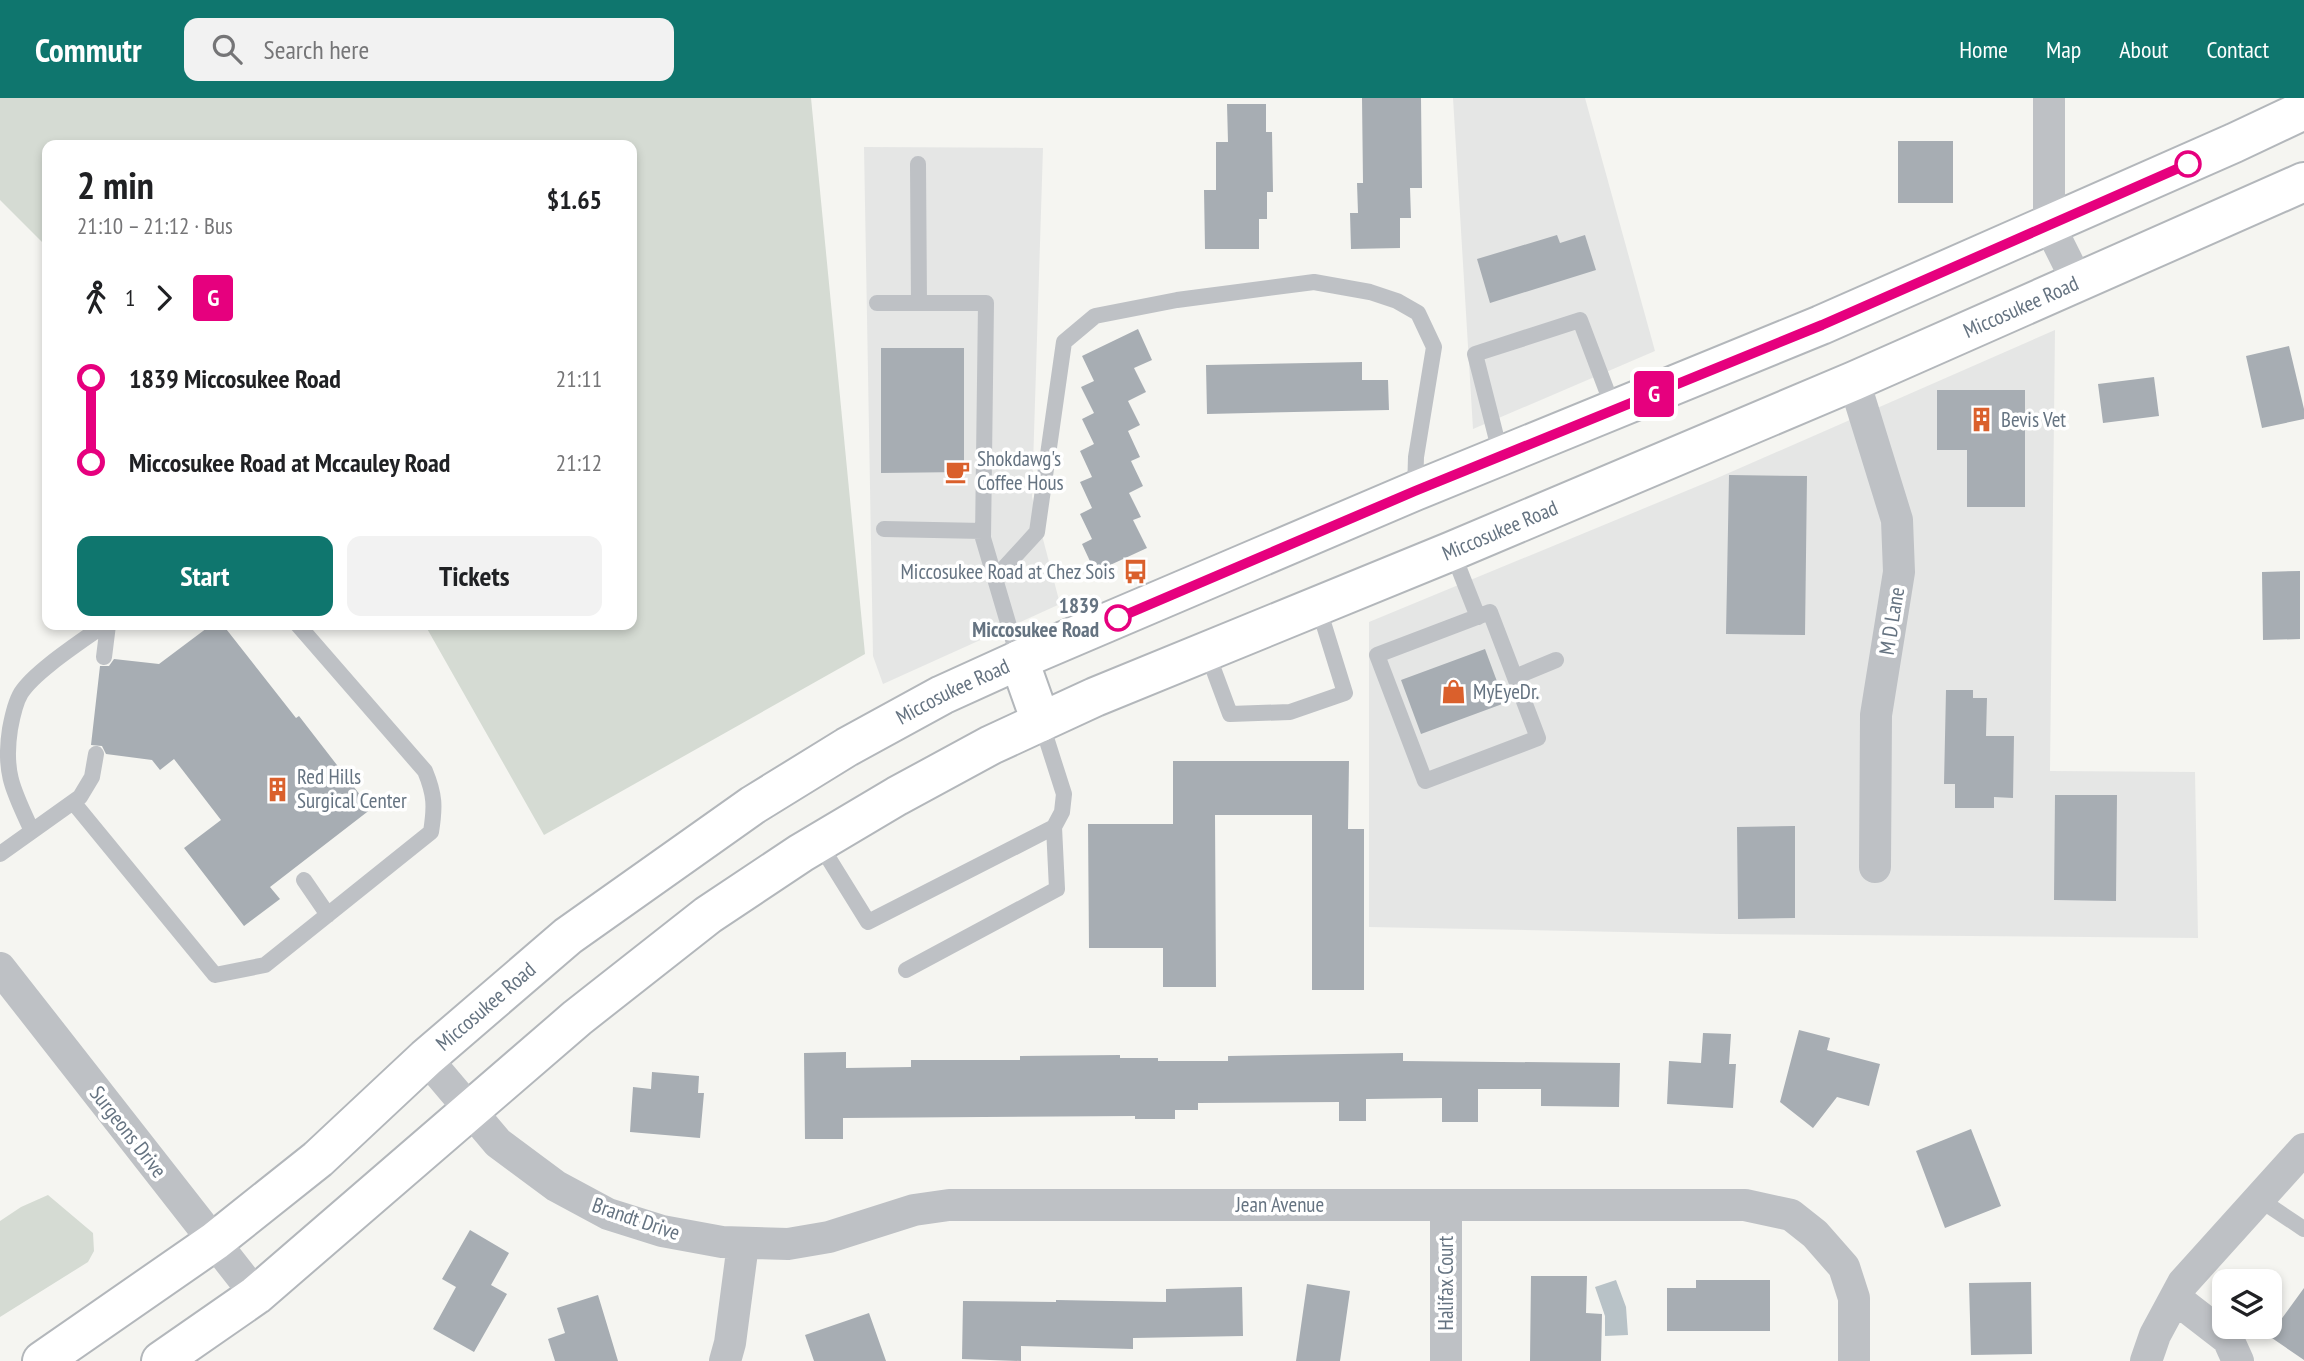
<!DOCTYPE html>
<meta charset="utf-8">
<style>
:root{--surface:#fff;--page:#f2f2f2;--text:#202124;--muted:#757577;--accent:#0f766e}
body{margin:0;font-family:"PT Sans Narrow",sans-serif;background:var(--page);color:var(--text);height:100vh;display:flex;flex-direction:column;font-size:26px;white-space:nowrap}
*{box-sizing:border-box;margin:0}
p{font-size:23px;color:var(--muted)}
.icon{flex:none;width:38px;height:38px;fill:none;stroke:currentColor;stroke-width:2;stroke-linecap:round;stroke-linejoin:round}
.map{position:relative;flex:1;overflow:hidden}
.side{position:absolute;left:42px;top:42px;width:595px;height:490px;display:flex;flex-direction:column;background:var(--surface);border-radius:14px;box-shadow:0 4px 10px #0003}
.side>*{flex:none}
.badge{padding:0 14px;border-radius:5px;font-size:24px;line-height:46px}
.tools{position:absolute;left:2212px;top:1171px;display:grid;gap:14px}
.tools a{display:grid;place-items:center;width:70px;height:70px;border-radius:14px;background:var(--surface);box-shadow:0 4px 10px #0003;font-size:35px}
.map>.badge{position:absolute;translate:-50% -50%;box-shadow:0 0 0 4px #fff}
.legs{display:flex;align-items:center;gap:10px;height:77px;padding:0 35px;font-size:23px}
.legs p{margin-inline-start:auto}
.overview{display:flex;align-items:center;justify-content:space-between;height:119px;padding:0 35px}
h1{font-size:38px;font-weight:700;line-height:52px}
.primary-button{display:flex;gap:14px;margin-top:auto;padding:14px 35px}
.primary-button a{flex:1;height:80px;border-radius:14px;background:var(--accent);color:#fff;font-size:28px;font-weight:700;line-height:80px;text-align:center}
.primary-button a+a{background:var(--page);color:var(--text)}
ul{padding:0 35px;list-style:none}
li{display:flex;align-items:center;gap:24px;height:84px;font-size:26px}
li i{display:grid;place-items:center;width:10px;height:100%;margin:0 9px;background:currentColor}
li i::after{content:'';width:18px;height:18px;margin:-9px;border:5px solid;border-radius:50%;background:var(--surface)}
li p{margin-inline-start:auto}
li:first-child i{background:linear-gradient(#0000 50%,currentColor 0)}
li:last-child i{background:linear-gradient(currentColor 50%,#0000 0)}
header{display:flex;align-items:center;gap:42px;box-sizing:border-box;height:98px;padding:0 35px;background:var(--accent);color:#fff}
header strong{font-size:33px}
nav{display:flex;gap:38px;margin-inline-start:auto;font-size:24px}
.search{width:490px;height:63px;background:var(--page);display:flex;align-items:center;gap:18px;box-sizing:border-box;padding:0 24px;border-radius:14px;color:var(--muted);font-size:26px}
.map>svg:first-child{display:block}
</style>
<header>
<strong>Commutr</strong>
<div class="search"><svg class="icon" aria-label="search" viewBox="0 0 24 24"><circle cx="10" cy="10" r="6"/><path d="M15 15l6 6"/></svg>Search here</div>
<nav><a>Home</a><a>Map</a><a>About</a><a>Contact</a></nav>
</header>
<div class="map">
<svg width="2304" height="1263" viewBox="0 0 2304 1263">
<rect width="100%" height="100%" fill="#f5f5f1"/>
<!-- built -->
<path fill="#e5e6e5" d="M1453,0h132l70,253 -182,78z
M864,49l179,1 -11,349 28,107 -177,80 -10,-28z
M2055,232l-5,441 145,1 3,166 -477,-4 -352,-7v-305l346,-143z"/>
<!-- green -->
<path fill="#d5dbd3" d="M0,0h811l54,556 -321,181 -119,-210h207v-480h-585v102l-47,-47z
M48,1097l45,38 1,18 -6,11 -88,55v-96l21,-14z"/>
<!-- water -->
<path fill="#b8c2c7" d="M1616,1182l10,27 2,28 -23,1v-20l-10,-29z"/>
<!-- building -->
<path fill="#a7adb3" d="M1362,0h59l1,90h-12l1,30h-11v30l-49,1 -1,-36h8l-1,-30h6z
M1227,6h39v28h6l1,60h-6v27h-8v30h-54l-1,-59h12v-48h12z
M1898,43h55v62h-55z
M1557,137l3,8 25,-8 11,35 -106,33 -13,-44z
M1138,231l14,31 -18,8 12,24 -18,9 12,24 -12,6 12,26 -9,4 12,25 -14,7 12,24 -8,3 14,28 -52,24 -13,-28 10,-5 -12,-25 12,-6 -12,-26 12,-5 -12,-26 14,-7 -12,-25 12,-6 -13,-26 13,-6 -12,-25z
M2289,248l15,63v10l-42,9 -16,-72z
M881,250h83v124l-83,1z
M1362,264v18h26l1,30 -182,4 -1,-49z
M2154,279l5,39 -56,7 -5,-39z
M1937,292h88v117h-58v-57h-30z
M1729,377l78,1 -2,159 -79,-1z
M2300,473v68l-37,1 -1,-68z
M211,527h12l73,93 3,-2 72,93 -101,78 10,12 -36,27 -60,-78 37,-28 -47,-61 -14,11 -8,-10 -46,-6 -4,-8 -11,-1 9,-79h9l5,-7 45,5z
M1485,551l20,54 -84,31 -20,-54z
M1946,592h27v8h14l-1,38h28l-1,62 -19,-1v11h-39v-24h-11z
M1173,663h176l-1,68h16v161h-52v-175h-97l1,172h-53v-39h-74l-1,-124h85z
M2055,697h62l-1,106 -62,-1z
M1795,728v92l-57,1 -1,-92z
M1799,932l31,8 -3,12 53,14 -11,42 -32,-9 -24,31 -33,-26z
M1703,935l28,1 -2,30h7l-3,44 -66,-4 2,-43 32,2z
M846,954v16l65,-1v-7h109v-4l100,-1v3h38v3h70v-5l175,-3v8l217,2 -1,44 -78,-1v-17h-63v33h-36v-24l-76,1v22h-27v-19l-141,1v7h-23v9h-40v-3l-292,2v21h-38l-1,-86z
M652,974l47,4 -1,17h6l-4,45 -70,-6 3,-45 18,2z
M1971,1031l30,77 -56,22 -29,-77z
M470,1132l39,23 -18,32 16,9 -33,58 -41,-23 23,-42 -14,-8z
M1531,1178h56l-1,37 16,1 -1,47h-71z
M1696,1182h74v51h-103v-43h29z
M2031,1184l1,72 -61,1 -2,-72z
M1307,1186l43,7 -10,70h-44z
M1242,1189l1,49 -110,2v11l-112,-3v15l-59,-2 1,-58 93,1v-2l110,2v-13z
M2304,1190v72l-35,-24z
M598,1197l20,66h-63l-7,-22 17,-6 -8,-25z
M869,1215l17,48h-72l-9,-26z"/>
<g fill="none" stroke-linecap="round" stroke-linejoin="round">
<defs>
<g id="secondary">
<path d="M1019,562l22,62"/>
<path id="s1" d="M42,1263l173,-120 103,-82 108,-101 142,-122 185,-131 94,-58 95,-52 77,-35 396,-169 406,-166 413,-182 70,-33"/>
<path id="s2" d="M161,1263l95,-66 321,-277 131,-103 93,-62 96,-57 94,-51 104,-48 357,-146 402,-170 450,-199"/>
</g>
</defs>
<!-- secondary casing -->
<use href="#secondary" stroke="#b3b7bb" stroke-width="42"/>
<!-- lane -->
<path stroke="#bec1c5" stroke-width="16" d="M918,66l1,139
M877,205h109l-3,235 36,122
M1501,358l-26,-102 105,-34 34,90
M884,431l99,2
M1452,453l26,66
M995,480l42,-46 27,-190 31,-26 82,-16 137,-18 56,10 27,9 21,12 16,34 -18,110 -1,34
M1490,514l48,126 -113,43 -48,-126z
M1207,554l23,62 60,-2 55,-19 -27,-87
M104,559l4,-32
M1515,579l41,-17
M73,704l142,173 50,-10 166,-133c4,-25 4,-37 -6,-61l-127,-146
M32,733c-18,-39 -29,-57 -22,-102 2,-11 5,-26 11,-36 14,-22 61,-52 83,-68
M819,745l49,79 186,-95 8,-15 2,-18 -23,-72
M0,756l80,-57 12,-20 4,-23
M304,782l24,35
M906,872l151,-81 -3,-62
M2259,1101l45,30"/>
<!-- street -->
<path stroke="#bec1c5" stroke-width="32" d="M2049,0v127l29,58
M1854,283l43,139 2,52 -23,143 -1,152
M0,870l256,327
M426,960l72,85 58,43 52,28 54,17 60,11 66,2 41,-7 85,-27 35,-5h796l46,10 24,19 29,33 10,31v63
M2175,1200l53,41 10,22
M725,1263l5,-18 13,-99
M1446,1263v-155
M2146,1263l9,-26 28,-52 121,-134"/>
<!-- secondary -->
<use href="#secondary" stroke="#fff" stroke-width="38"/>
</g>
<g fill="none" stroke-linecap="round" stroke-linejoin="round">
<defs>
<path id="line-1" d="M1118,520l297,-127 407,-166 366,-161"/>
</defs>
<!-- line-1 casing -->
<use href="#line-1" stroke="#fff" stroke-width="16"/>
<!-- line-1 -->
<use href="#line-1" stroke="#e6007e" stroke-width="10"/>
</g>
<!-- icons -->
<defs>
<symbol id="building-bare" viewBox="-9 -9 18 18"><path d="M-4-6H4V6H1V3H-1V6H-4ZM-2.5-4.3h1.7v1.8h-1.7ZM.8-4.3h1.7v1.8H.8ZM-2.5-1h1.7V.8h-1.7ZM.8-1h1.7V.8H.8Z" fill="#da602c" stroke="#fff" stroke-width="2.5" paint-order="stroke"/></symbol>
<symbol id="cafe-bare" viewBox="-9 -9 18 18"><path d="M-5.5-4.5H6V0H3Q3 3.5 0 3.5H-2.5Q-5.5 3.5-5.5 0ZM3-3.2v2h1.7v-2ZM-6 4.5H4V6H-6Z" fill="#da602c" stroke="#fff" stroke-width="2.5" paint-order="stroke"/></symbol>
<symbol id="bus-bare" viewBox="-9 -9 18 18"><path d="M-5-6H5V4H4V6H2V4H-2V6H-4V4H-5ZM-3.5-4V0h7V-4ZM-3.5 1.2v1.5H-2V1.2ZM2 1.2v1.5H3.5V1.2Z" fill="#da602c" stroke="#fff" stroke-width="2.5" paint-order="stroke"/></symbol>
<symbol id="shop-bare" viewBox="-9 -9 18 18"><path d="M-5-2.5h2.3a2.7 3.5 0 0 1 5.4 0H5L5.5 6h-11ZM-1.5-2.5h3a1.5 2.3 0 0 0-3 0Z" fill="#da602c" stroke="#fff" stroke-width="2.5" paint-order="stroke"/></symbol>
</defs>
<g fill-rule="evenodd">
<use href="#building-bare" x="1964" y="304" width="35" height="35"/>
<use href="#cafe-bare" x="940" y="356" width="35" height="35"/>
<use href="#bus-bare" x="1118" y="456" width="35" height="35"/>
<use href="#shop-bare" x="1436" y="576" width="35" height="35"/>
<use href="#building-bare" x="260" y="674" width="35" height="35"/>
</g>
<!-- markers -->
<g fill="#fff" stroke="#e6007e" stroke-width="3.5">
<circle cx="2188" cy="66" r="12"/>
<circle cx="1118" cy="520" r="12"/>
</g>
<g text-anchor="middle" stroke-width="7" stroke-linejoin="round" paint-order="stroke">
<!-- street labels -->
<g font-size="21" fill="#657381" stroke="#fff">
<text dy="7" stroke="none"><textPath href="#s2" startOffset="2156">Miccosukee Road</textPath></text>
<text dy="7" stroke="none"><textPath href="#s2" startOffset="1589">Miccosukee Road</textPath></text>
<text transform="translate(1892 523) rotate(-81)" y="7">M D Lane</text>
<text dy="7" stroke="none"><textPath href="#s1" startOffset="1134">Miccosukee Road</textPath></text>
<text dy="7" stroke="none"><textPath href="#s1" startOffset="569">Miccosukee Road</textPath></text>
<text transform="translate(128 1034) rotate(52)" y="7">Surgeons Drive</text>
<text x="1280" y="1114">Jean Avenue</text>
<text transform="translate(636 1121) rotate(19)" y="7">Brandt Drive</text>
<text transform="translate(1446 1185) rotate(-90)" y="7">Halifax Court</text>
</g>
<!-- poi labels -->
<g font-size="21" fill="#657381" stroke="#fff" text-anchor="start">
<text x="2001" y="329">Bevis Vet</text>
<text x="977" y="368">Shokdawg's<tspan x="977" dy="24">Coffee Hous</tspan></text>
<text x="1115" y="481" text-anchor="end">Miccosukee Road at Chez Sois</text>
<text x="1473" y="601">MyEyeDr.</text>
<text x="297" y="686">Red Hills<tspan x="297" dy="24">Surgical Center</tspan></text>
</g>
<!-- stop labels -->
<g font-size="21" font-weight="bold" fill="#657381" stroke="#fff" text-anchor="end">
<text x="1099" y="515">1839<tspan x="1099" dy="24">Miccosukee Road</tspan></text>
</g>
</g>
</svg>
<div class="tools">
<a><svg class="icon" aria-label="layers" viewBox="0 0 24 24"><path d="M12 4l9 5-9 5-9-5zM3 14l9 5 9-5"/></svg></a>
</div>
<b class="badge" style="left:1654px;top:296px;background:#e6007e;color:#fff">G</b>
<section class="side">
<div class="overview"><div><h1>2 min</h1><p>21:10 – 21:12 · Bus</p></div><b>$1.65</b></div>
<div class="legs"><svg class="icon" aria-label="walk" viewBox="0 0 24 24"><circle cx="13" cy="4" r="2"/><path d="M13 8l-2 6 4 7M11 14l-3 7M7 12l3-4h3l4 4"/></svg>1<svg class="icon" aria-label="forward" viewBox="0 0 24 24"><path d="M9 5l7 7-7 7"/></svg><b class="badge" style="background:#e6007e;color:#fff">G</b></div>
<ul>
<li><i style="color:#e6007e"></i><b>1839 Miccosukee Road</b><p>21:11</p></li>
<li><i style="color:#e6007e"></i><b>Miccosukee Road at Mccauley Road</b><p>21:12</p></li>
</ul>
<div class="primary-button"><a>Start</a><a>Tickets</a></div>
</section>
</div>
